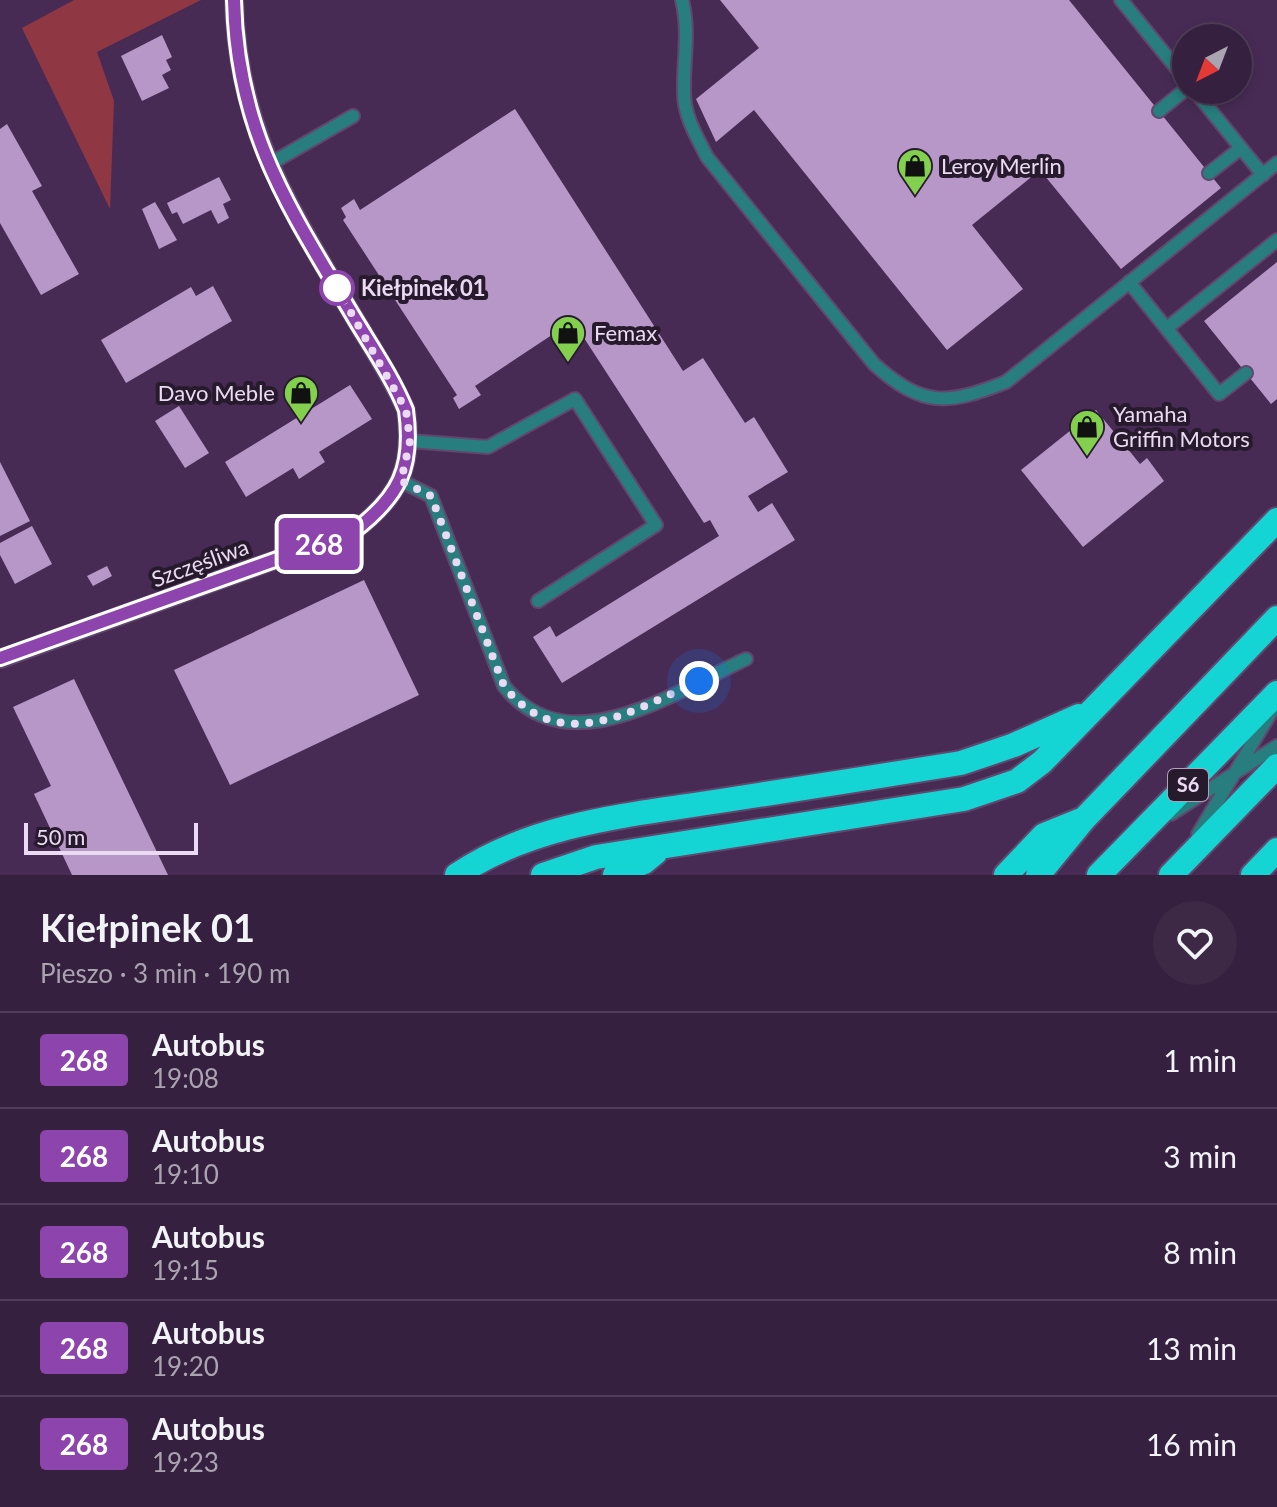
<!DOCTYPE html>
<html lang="pl">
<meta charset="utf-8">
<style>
:root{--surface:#35203f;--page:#3d2846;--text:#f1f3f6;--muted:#aaa3b0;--line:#4f3e59}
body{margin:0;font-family:Lato,sans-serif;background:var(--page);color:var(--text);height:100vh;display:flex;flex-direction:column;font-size:30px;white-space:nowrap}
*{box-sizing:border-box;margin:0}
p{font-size:26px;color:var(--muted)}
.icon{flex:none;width:44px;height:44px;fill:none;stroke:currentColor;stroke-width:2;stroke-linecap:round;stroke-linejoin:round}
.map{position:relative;height:875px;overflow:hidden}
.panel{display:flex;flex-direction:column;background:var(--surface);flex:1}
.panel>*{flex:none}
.badge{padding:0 16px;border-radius:6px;font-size:28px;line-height:52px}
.needle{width:52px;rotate:222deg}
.buttons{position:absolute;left:1172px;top:24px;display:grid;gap:16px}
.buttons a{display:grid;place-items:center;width:80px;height:80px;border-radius:50%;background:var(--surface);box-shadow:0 4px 12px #0003,0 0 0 2px var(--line);font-size:40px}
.scale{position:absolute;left:24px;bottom:20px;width:174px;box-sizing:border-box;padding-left:8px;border:4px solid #ebdaf3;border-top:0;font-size:22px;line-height:28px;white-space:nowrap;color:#ebdaf3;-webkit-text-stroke:6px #271a2d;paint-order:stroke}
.you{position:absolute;width:40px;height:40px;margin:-20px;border:6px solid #fff;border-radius:50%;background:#1a73e8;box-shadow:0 0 0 12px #1a73e833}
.map>.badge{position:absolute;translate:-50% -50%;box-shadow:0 0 0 4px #fff}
.round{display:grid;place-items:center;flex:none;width:84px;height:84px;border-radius:42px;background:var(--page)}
.summary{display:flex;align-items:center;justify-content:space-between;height:136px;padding:0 40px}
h1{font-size:38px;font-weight:700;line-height:60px}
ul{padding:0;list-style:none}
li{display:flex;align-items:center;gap:24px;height:96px;padding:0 40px;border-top:2px solid var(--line)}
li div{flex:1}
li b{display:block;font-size:30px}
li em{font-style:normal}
li .badge{min-width:88px;font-weight:700;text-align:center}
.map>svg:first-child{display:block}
</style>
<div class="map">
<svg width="1277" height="875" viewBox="0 0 1277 875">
<rect width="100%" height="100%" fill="#472b54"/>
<!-- green -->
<path fill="#8f3844" d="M74,0h127l-104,52 17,49 -4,108 -88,-181z"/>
<!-- building -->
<path fill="#b797c7" d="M720,0h349l152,188 -100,81 -81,-99 -68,55 51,64 -76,61 -193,-240 -38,32 -20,-43 63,-51z
M162,35l10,22 -6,3 5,10 -9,5 7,13 -27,13 -21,-45z
M515,109l168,262 20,-13 42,65 9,-6 34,55 -40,24 10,16 14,-9 23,37 -233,143 -29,-46 17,-11 6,11 163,-101 -9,-16 -6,3 -131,-202 -98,65 6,9 -22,14 -6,-11 4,-3 -114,-175 3,-3 -5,-9 13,-9 6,11z
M7,124l35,62 -10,5 47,83 -38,21 -41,-72v-94z
M219,177l12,23 -8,4 6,14 -11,6 -7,-14 -28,14 -6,-12 -5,2 -5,-11z
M155,202l22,38 -18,9 -17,-40z
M1277,262v137l-6,5 -67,-83z
M213,286l19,35 -106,62 -25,-43 90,-53 5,9z
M350,385l22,34 -53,33 6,10 -26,17 -6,-11 -47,29 -21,-35z
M179,406l30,47 -24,15 -30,-47z
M1096,410l44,54 7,-6 17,23 -81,66 -62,-77z
M0,462l30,59 -30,15z
M32,526l20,38 -37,20 -15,-29v-12z
M107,566l5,10 -19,10 -6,-10z
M364,580l55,115 -189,90 -56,-115z
M74,679l94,196h-96l-38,-81 17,-8 -38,-79z"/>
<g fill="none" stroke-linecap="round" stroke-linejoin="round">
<defs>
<path id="lane" d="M682,0c8,32 1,61 2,93 0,23 13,44 23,64l167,207c49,44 73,41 132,18l271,-219
M1121,0l65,80
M1194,90l69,85
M1159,111l27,-22
M268,165l85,-49
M1209,173l32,-25
M1129,282l90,112 27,-21
M1167,328l110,-88
M410,441l78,6 87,-48 81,126 -118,76
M401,481l30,15 73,190c64,81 170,6 242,-27
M1171,814l106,-68
M1198,834l75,-125"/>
<path id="street" d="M0,659l353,-127c46,-35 61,-64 53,-122 -14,-32 -33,-61 -51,-91 -63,-108 -118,-188 -121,-319"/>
<path id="highway" d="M457,875c76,-52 174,-60 263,-74 80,-12 161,-25 241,-38l53,-18 65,-29
M543,875l53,-18 368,-58 53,-18 25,-19 235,-242
M615,875l29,-13 11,-9
M1006,875l38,-40 37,-15
M1038,875l46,-56 193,-201
M1099,875l178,-182
M1171,875l106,-109
M1253,875l24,-25"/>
</defs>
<!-- lane casing -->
<use href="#lane" stroke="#61476d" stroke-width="16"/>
<!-- street casing -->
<use href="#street" stroke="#61476d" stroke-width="20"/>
<!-- highway casing -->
<use href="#highway" stroke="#61476d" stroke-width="28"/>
<!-- lane -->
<use href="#lane" stroke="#287e7e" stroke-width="12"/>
<!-- street -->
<use href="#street" stroke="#287e7e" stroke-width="16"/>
<!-- highway -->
<use href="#highway" stroke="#14d5d4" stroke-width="24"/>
</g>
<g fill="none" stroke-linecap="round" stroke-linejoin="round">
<defs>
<path id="line" d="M0,658l353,-126c46,-35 61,-64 53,-122 -13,-32 -33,-61 -51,-91 -65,-110 -118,-185 -121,-319"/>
</defs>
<!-- line casing -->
<use href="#line" stroke="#fff" stroke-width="18"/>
<!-- line -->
<use href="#line" stroke="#8e44ad" stroke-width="12"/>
<!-- walk -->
<path stroke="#ebdaf3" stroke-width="8" stroke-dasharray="0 14.4" d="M337,288l69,122 4,31 -9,40 30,15 73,190c56,72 130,24 195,-5"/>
</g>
<!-- icons -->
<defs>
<symbol id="shop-pin" viewBox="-11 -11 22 30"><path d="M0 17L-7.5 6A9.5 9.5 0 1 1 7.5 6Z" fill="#83d04e" stroke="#271a2d"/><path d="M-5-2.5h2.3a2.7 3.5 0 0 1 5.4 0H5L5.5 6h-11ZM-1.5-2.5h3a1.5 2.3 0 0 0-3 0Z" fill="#111"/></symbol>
</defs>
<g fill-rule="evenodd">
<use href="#shop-pin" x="895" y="146" width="40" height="54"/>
<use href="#shop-pin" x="548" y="313" width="40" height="54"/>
<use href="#shop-pin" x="281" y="373" width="40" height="54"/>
<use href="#shop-pin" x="1067" y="407" width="40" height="54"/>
</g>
<!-- markers -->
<circle fill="#fff" stroke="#8e44ad" stroke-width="4" cx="337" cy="288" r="16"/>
<g text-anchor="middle" stroke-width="8" stroke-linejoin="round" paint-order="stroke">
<!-- shield labels -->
<rect fill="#271a2d" stroke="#b0a0b8" stroke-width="2" x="1168" y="769" width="40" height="32" rx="6"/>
<g font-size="20" font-weight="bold" fill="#ebdaf3">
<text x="1188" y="792">S6</text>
</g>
<!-- poi labels -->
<g font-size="22" fill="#ebdaf3" stroke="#271a2d" text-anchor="start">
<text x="941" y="174">Leroy Merlin</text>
<text x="594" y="341">Femax</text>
<text x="275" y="401" text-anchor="end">Davo Meble</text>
<text x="1113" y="422">Yamaha<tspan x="1113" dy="25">Griffin Motors</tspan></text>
</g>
<!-- stop labels -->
<g font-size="22" font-weight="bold" fill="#ebdaf3" stroke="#271a2d" text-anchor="start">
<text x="361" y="296">Kiełpinek 01</text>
</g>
<!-- street labels -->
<g font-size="22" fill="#ebdaf3" stroke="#271a2d">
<text transform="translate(200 563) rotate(-20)" y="8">Szczęśliwa</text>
</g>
</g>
</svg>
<div class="buttons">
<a><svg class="needle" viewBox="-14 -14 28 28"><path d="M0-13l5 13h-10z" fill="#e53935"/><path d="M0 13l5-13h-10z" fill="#aaa3b0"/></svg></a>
</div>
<div class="scale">50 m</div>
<div class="you" style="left:699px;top:681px"></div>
<b class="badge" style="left:319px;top:544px;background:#8e44ad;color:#fff">268</b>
</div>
<section class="panel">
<div class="summary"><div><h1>Kiełpinek 01</h1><p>Pieszo · 3 min · 190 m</p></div><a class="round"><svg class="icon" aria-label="heart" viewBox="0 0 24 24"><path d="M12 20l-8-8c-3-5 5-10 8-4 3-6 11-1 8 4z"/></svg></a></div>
<ul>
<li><span class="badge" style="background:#8e44ad;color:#fff">268</span><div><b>Autobus</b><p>19:08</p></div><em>1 min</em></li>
<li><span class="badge" style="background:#8e44ad;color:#fff">268</span><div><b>Autobus</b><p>19:10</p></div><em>3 min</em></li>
<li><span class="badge" style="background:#8e44ad;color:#fff">268</span><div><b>Autobus</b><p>19:15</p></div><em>8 min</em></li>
<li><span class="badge" style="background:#8e44ad;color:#fff">268</span><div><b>Autobus</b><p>19:20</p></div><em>13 min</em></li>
<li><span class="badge" style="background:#8e44ad;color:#fff">268</span><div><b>Autobus</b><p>19:23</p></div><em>16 min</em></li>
</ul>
</section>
